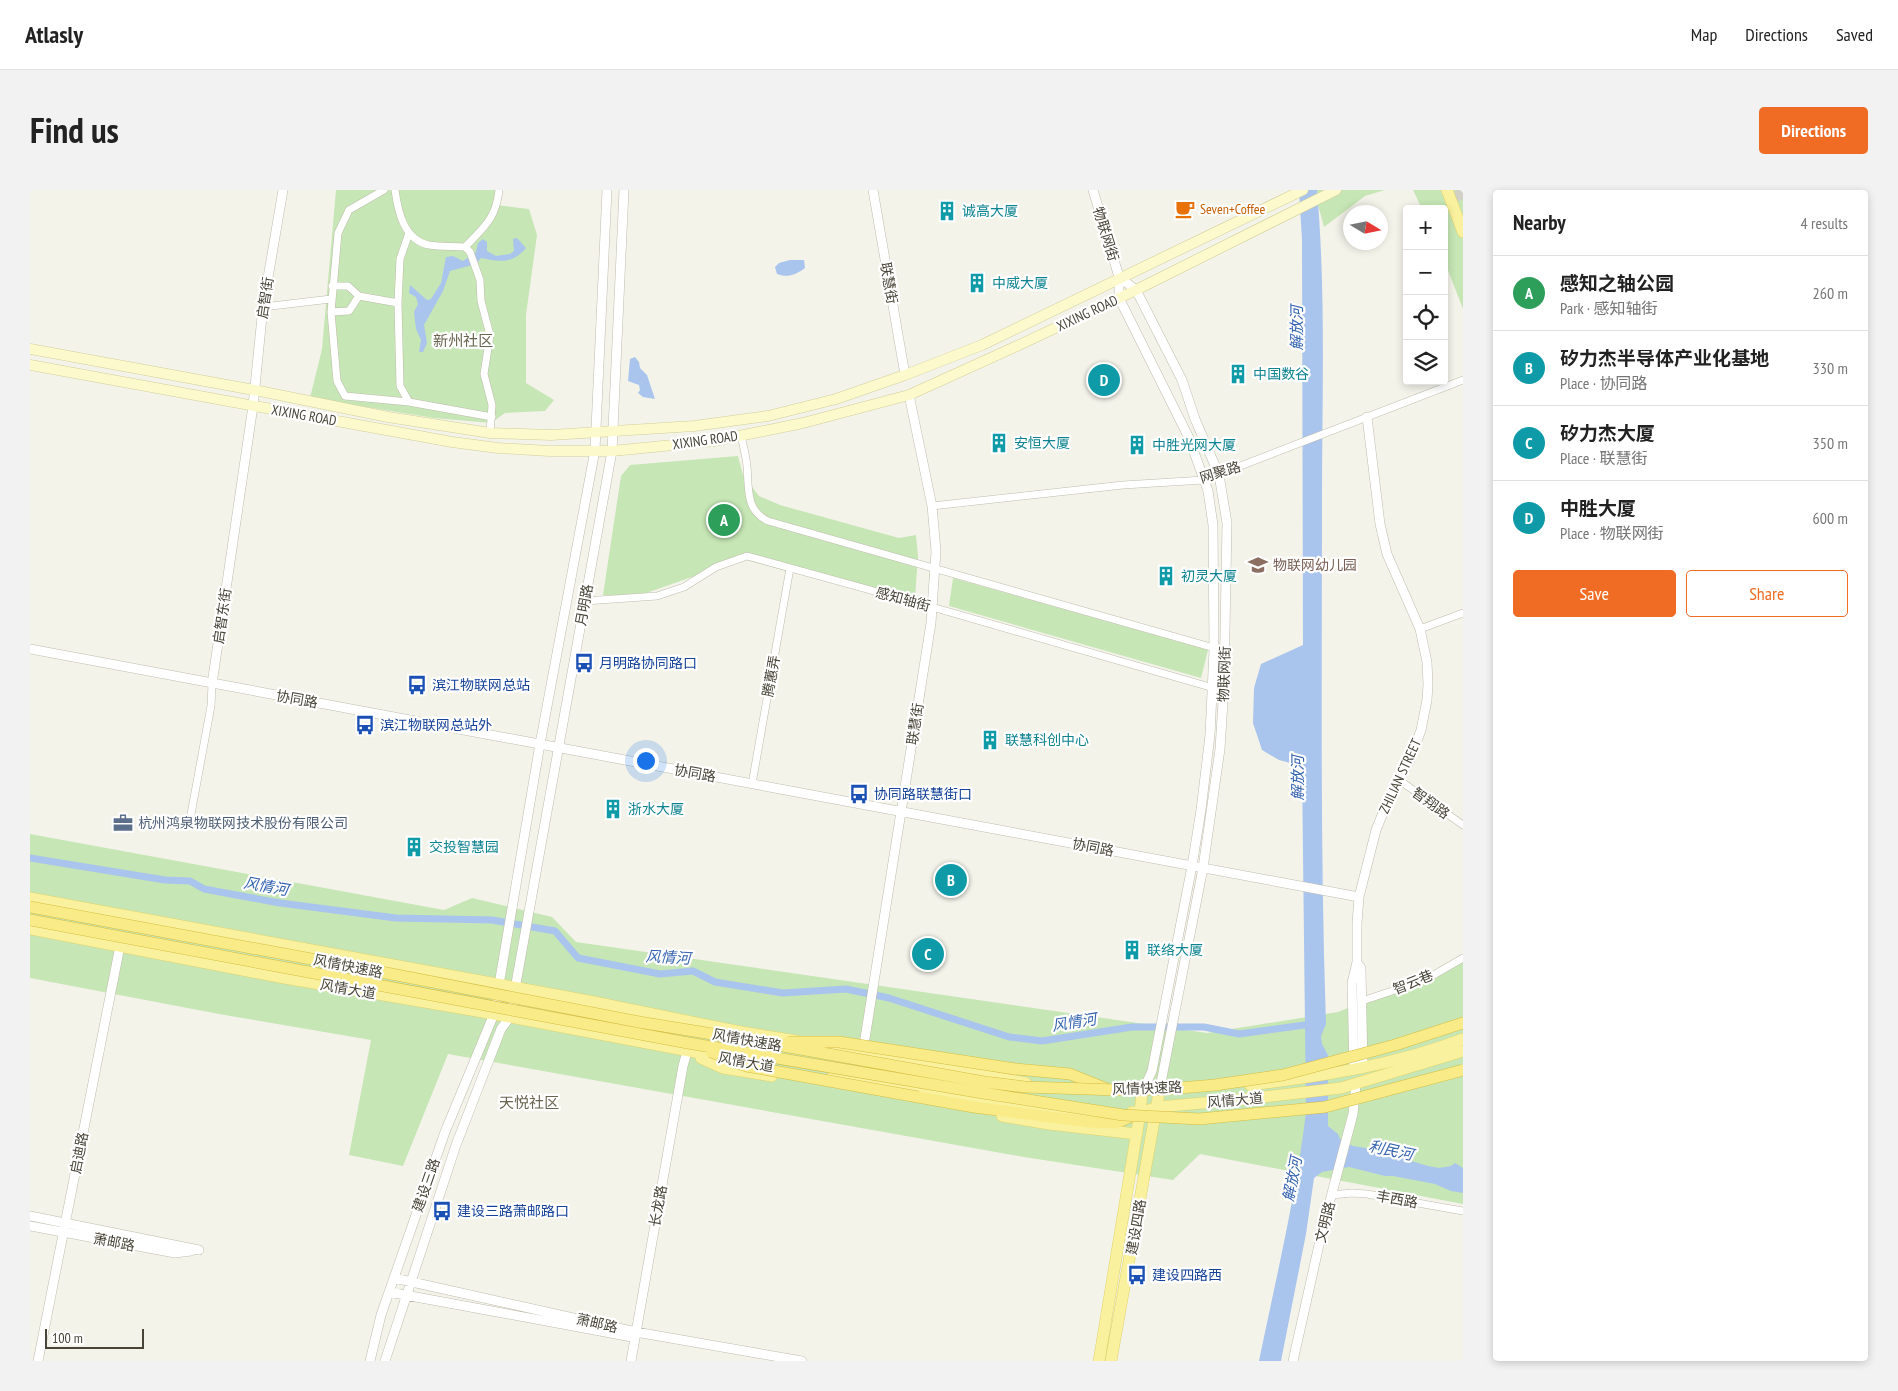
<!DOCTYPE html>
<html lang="en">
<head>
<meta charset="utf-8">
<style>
	body { margin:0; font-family:"PT Sans Narrow","Noto Sans SC",sans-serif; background:#f2f2f2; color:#222 }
	.controls { position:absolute; right:15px; top:15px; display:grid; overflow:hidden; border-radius:5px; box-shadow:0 2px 8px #0003 }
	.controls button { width:45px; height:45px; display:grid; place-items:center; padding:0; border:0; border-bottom:1px solid #e0e0e0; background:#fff; color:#222; font:25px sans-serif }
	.compass { position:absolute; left:1313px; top:15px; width:45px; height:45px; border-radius:50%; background:#fff; box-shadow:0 2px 8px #0003; rotate:100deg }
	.scale { position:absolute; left:15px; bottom:12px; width:99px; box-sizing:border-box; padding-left:5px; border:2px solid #484538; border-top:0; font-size:14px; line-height:18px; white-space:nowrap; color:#484538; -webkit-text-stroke:4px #fff; paint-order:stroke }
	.you { position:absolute; left:615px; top:570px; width:18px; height:18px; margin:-12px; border:4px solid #fff; border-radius:50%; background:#1a73e8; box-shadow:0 0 0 8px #1a73e833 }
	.badge { display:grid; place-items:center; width:32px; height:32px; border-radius:50%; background:#f06c25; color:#fff; font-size:16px; font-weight:700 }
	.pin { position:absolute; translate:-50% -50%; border:2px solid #fff; box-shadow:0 1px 5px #0006 }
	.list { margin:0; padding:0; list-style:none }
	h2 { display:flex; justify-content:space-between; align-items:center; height:65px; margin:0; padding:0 20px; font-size:21px }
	h2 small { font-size:16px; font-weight:400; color:#767676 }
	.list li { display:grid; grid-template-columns:32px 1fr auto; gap:15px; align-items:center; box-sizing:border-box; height:75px; padding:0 20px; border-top:1px solid #e0e0e0 }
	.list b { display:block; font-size:19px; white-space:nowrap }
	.list p { margin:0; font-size:16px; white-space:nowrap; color:#767676 }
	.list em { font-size:16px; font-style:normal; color:#767676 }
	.actions { display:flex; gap:10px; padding:15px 20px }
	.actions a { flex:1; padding:11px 0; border:1px solid #f06c25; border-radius:5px; text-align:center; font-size:18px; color:#f06c25 }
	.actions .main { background:#f06c25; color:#fff }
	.icon { flex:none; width:28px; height:28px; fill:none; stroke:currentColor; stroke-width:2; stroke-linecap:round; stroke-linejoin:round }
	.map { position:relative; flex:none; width:1433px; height:1171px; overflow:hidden; border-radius:5px }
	header { display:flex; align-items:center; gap:30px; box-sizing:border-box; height:70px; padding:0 25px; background:#fff; border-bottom:1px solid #e0e0e0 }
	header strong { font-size:24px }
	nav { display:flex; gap:28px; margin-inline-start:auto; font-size:18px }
	.intro { display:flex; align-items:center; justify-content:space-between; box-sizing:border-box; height:120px; padding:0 30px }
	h1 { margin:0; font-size:35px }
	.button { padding:12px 22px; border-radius:5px; background:#f06c25; color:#fff; font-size:18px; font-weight:700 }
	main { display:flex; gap:30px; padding:0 30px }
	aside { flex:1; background:#fff; border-radius:5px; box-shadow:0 2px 8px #0003 }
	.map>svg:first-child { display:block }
	.green { fill:#c6e6b5 }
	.water { fill:#a9c4ed }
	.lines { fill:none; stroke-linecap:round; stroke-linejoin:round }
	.canal { stroke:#a9c4ed; stroke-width:7 }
	.trunk-tunnel { stroke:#d2d0c6; stroke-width:11; stroke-dasharray:11 5.5; stroke-linecap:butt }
	.minor-casing { stroke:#bfbcac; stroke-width:8 }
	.tertiary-casing { stroke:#bfbcac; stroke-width:10 }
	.secondary-casing { stroke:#d1ce9b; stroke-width:11 }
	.primary-casing { stroke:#dfd36d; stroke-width:12 }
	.trunk-casing { stroke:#d6bd41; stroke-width:12 }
	.minor { stroke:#fff; stroke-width:7 }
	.tertiary { stroke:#fff; stroke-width:9 }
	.secondary { stroke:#fcfacc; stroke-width:10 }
	.primary { stroke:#f9f19d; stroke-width:11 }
	.trunk { stroke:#f8eb88; stroke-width:11 }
	.trunk-bridge-casing { stroke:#d6bd41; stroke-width:12; stroke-linecap:butt }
	.trunk-bridge { stroke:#f8eb88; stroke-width:11 }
	.labels { text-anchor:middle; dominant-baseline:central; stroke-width:4.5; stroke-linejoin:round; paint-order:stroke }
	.food-label { font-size:14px; fill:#c56008; stroke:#fff; text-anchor:start }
	.culture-label { font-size:14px; fill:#0d838f; stroke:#fff; text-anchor:start }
	.street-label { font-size:14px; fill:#484538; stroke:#fff }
	.education-label { font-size:14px; fill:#785e54; stroke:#fff; text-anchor:start }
	.transit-label { font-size:14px; fill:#164399; stroke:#fff; text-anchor:start }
	.service-label { font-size:14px; fill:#4e5e75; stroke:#fff; text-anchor:start }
	.water-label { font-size:15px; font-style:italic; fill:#3564af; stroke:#fff }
	.neighbourhood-label { font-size:15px; fill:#6a6550; stroke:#fff }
</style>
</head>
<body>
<header>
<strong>Atlasly</strong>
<nav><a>Map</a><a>Directions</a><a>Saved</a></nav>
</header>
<div class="intro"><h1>Find us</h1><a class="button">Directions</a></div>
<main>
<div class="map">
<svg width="1433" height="1171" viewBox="0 0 1433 1171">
	<rect width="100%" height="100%" fill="#f4f3ea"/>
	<path class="green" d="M306,0H469L466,15L499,19L507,45L496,125V193L524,210L515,221L475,223L461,233L404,228L280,208L292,159Z
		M1284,0H1355L1335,6L1294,37Z
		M1383,0H1433V119L1414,70V19H1392Z
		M708,266L713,285L729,306L750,315L869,348L886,345L888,366L885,408L876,407L759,382L713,369L605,407L573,405L591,286L600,275Z
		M923,388L1178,460L1171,488L919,416Z
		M0,644L414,720L442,708L522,727L546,752L1177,843L1308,822L1433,772V1014L1170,964L1143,990L994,967L418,864L373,976L319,965L341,850L189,824L0,788Z"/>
	<path class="water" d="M1269,0H1287C1296,103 1292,207 1292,310C1292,485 1290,660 1296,834L1291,846L1292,854L1298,865V936L1308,944L1310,949L1323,956L1360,962L1375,969L1398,976L1409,978L1421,976L1425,973L1433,978V1003L1421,1001L1405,994L1363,986H1355L1319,977L1292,982L1284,988L1276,1044L1251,1171H1229C1246,1088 1266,1006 1276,922L1272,576L1249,570L1232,560L1223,533L1224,498L1231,474L1273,455L1272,50Z
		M487,48L496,58C482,74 471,72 451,68L446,74L420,81L413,101L394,135L397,153L393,162H389L391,150L386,139L384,122L388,114L386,107L379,103L380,95L397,110L401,109L411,93L416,67L423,66L433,71L446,62L448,53L453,49L457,52V61L466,66L480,64L484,61L483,49Z
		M760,70H774L775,78C766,85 757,88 747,84L745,77L749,73Z
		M605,167L609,172L610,178L617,185L625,209L613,207L608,203L610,200L609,195L598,191L600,169Z"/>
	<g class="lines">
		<path class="canal" d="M0,668L135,690L160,691L174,699L250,713L366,728L462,730L525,741L548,768L630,784L663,781L685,792L753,803L816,799L859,808L979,847L1012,851L1102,837H1174L1209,844L1282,834"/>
		<path class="trunk-tunnel" d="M1427,0L1433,13"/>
		<defs>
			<path id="minor" d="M354,0L319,20L308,43L301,122L307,191L315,206L379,212
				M365,0C368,22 374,50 399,55C411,57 423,56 435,57C454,37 466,29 469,0
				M379,43L370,69L368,113L370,196L379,212L462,227
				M435,57L440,62L450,90L451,111L460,145L454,184L462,215L460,243
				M302,96H318L329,106L368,113
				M233,117L301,109
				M301,122L319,121L329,106
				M711,245C713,255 716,266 717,276C719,298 715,320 738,331L1195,461
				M902,316L1093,295L1174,290L1433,190
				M555,411L627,406L654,397L686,377L717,366L902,417L1194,501
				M1390,439L1433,423
				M1369,590L1433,635
				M722,594L760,378
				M159,635L181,516L182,494
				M1332,811L1395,790L1433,768
				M1301,1005L1322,1003L1337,1004L1433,1021"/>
			<path id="tertiary" d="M843,0L875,185
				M1063,0L1089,87V108L1159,248L1178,301L1183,335L1184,460L1180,545L1171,620L1162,676L1122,881L1112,903
				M1089,87L1106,100L1152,190L1165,229L1189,285L1197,333L1194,496L1190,559L1173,678L1129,903
				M0,459L1329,707
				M182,494L223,216L233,117L253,0
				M1327,773L1331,778L1333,878
				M833,861L901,433L906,361L902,316L879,205
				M1324,880L1322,793L1327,772V733L1329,707L1346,640L1359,608L1380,570L1391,540L1397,510L1398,495L1397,472L1390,439L1357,364L1350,334L1337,227
				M0,1026L169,1060
				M0,1036L145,1063L161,1061
				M364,1088L606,1142L772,1171
				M359,1102L602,1147
				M8,1171L90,756
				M340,1171L351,1125L415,942L464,824L510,554L565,260L577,0
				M355,1171L426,955L471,839L480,827L582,261L594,0
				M601,1171L653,876L657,862
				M1263,1171L1293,1037L1323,924L1326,894"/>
			<path id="secondary" d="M0,159L224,200L358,227L460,243L521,245L664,236L738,226L806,209L875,185L952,155L1273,0
				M0,175L422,252L468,258L519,261H582L684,251L773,233L879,205L987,156L1106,100L1306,0"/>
			<path id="primary" d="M1417,0L1433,42
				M0,708L559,811L706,841L767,851
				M0,739L249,787L464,824L691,867
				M791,855L996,893
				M671,868L693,878L742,886
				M803,886L1019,921L1058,925L1069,924
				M1220,895C1293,886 1365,875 1433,849
				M1102,922L1110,923L1128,917L1216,909L1311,898L1433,861
				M972,926L1019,934L1107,944
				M1069,1171L1110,923L1112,903
				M1081,1171L1129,903"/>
			<path id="trunk" d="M1365,855L1433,833
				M985,879L1040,884L1077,899
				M888,907L944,917L1059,932L1086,933L1105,925"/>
		</defs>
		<use href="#minor" class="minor-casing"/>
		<use href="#tertiary" class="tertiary-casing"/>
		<use href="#secondary" class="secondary-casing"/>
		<use href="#primary" class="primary-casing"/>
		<use href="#trunk" class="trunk-casing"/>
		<use href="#minor" class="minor"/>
		<use href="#tertiary" class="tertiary"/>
		<use href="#secondary" class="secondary"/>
		<use href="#primary" class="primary"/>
		<use href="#trunk" class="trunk"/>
		<defs>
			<path id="trunk-bridge" d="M0,717L346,781L609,832L731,852L954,892L995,897L1088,900L1138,899L1185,895L1253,885L1365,855
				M0,730L658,853L953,903L1093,925L1169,929L1295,917L1433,880
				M758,852H809L985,879
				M681,862L716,876L888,907"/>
		</defs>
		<use href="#trunk-bridge" class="trunk-bridge-casing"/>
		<use href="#trunk-bridge" class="trunk-bridge"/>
	</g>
	<defs>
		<symbol id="cafe-bare" viewBox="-9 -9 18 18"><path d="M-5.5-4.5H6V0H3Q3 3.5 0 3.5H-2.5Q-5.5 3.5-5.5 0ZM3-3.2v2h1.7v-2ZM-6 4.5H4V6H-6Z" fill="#e8710a" stroke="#fff" stroke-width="2.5" paint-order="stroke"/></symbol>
		<symbol id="building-bare" viewBox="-9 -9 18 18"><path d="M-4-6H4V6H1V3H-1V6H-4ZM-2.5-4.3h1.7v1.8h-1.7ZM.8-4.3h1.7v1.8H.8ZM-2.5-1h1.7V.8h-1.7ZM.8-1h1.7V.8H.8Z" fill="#0f9aa8" stroke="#fff" stroke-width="2.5" paint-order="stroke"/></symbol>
		<symbol id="school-bare" viewBox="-9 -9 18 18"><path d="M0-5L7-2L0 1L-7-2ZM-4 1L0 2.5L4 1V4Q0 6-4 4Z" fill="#8d6e63" stroke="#fff" stroke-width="2.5" paint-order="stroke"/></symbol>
		<symbol id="bus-bare" viewBox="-9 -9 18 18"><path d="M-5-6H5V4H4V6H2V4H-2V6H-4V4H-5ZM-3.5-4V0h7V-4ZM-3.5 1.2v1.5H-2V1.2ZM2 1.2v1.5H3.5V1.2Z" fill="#1a4fb4" stroke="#fff" stroke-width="2.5" paint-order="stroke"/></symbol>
		<symbol id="office-bare" viewBox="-9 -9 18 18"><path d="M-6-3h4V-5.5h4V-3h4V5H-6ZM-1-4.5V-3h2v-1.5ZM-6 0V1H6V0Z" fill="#5c6f8a" stroke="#fff" stroke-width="2.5" paint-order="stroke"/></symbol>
	</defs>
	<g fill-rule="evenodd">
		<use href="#cafe-bare" x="1141" y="5" width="28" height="28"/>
		<use href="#building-bare" x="903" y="7" width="28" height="28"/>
		<use href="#building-bare" x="933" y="79" width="28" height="28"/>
		<use href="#building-bare" x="1194" y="170" width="28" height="28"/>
		<use href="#building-bare" x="955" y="239" width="28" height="28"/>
		<use href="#building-bare" x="1093" y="241" width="28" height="28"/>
		<use href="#school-bare" x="1214" y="361" width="28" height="28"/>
		<use href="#building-bare" x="1122" y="372" width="28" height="28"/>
		<use href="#bus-bare" x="540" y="459" width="28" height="28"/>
		<use href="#bus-bare" x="373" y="481" width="28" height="28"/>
		<use href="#bus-bare" x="321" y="521" width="28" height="28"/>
		<use href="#building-bare" x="946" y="536" width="28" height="28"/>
		<use href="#bus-bare" x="815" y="590" width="28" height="28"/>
		<use href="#building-bare" x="569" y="605" width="28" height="28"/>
		<use href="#office-bare" x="79" y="619" width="28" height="28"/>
		<use href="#building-bare" x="370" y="643" width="28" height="28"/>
		<use href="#building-bare" x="1088" y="746" width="28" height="28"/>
		<use href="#bus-bare" x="398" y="1007" width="28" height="28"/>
		<use href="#bus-bare" x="1093" y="1071" width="28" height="28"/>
	</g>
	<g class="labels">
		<g class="food-label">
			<text x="1170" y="19">Seven+Coffee</text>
		</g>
		<g class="culture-label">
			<text x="932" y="21">诚高大厦</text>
			<text x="962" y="93">中威大厦</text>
			<text x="1223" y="184">中国数谷</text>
			<text x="984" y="253">安恒大厦</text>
			<text x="1122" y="255">中胜光网大厦</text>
			<text x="1151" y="386">初灵大厦</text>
			<text x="975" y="550">联慧科创中心</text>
			<text x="598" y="619">浙水大厦</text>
			<text x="399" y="657">交投智慧园</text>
			<text x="1117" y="760">联络大厦</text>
		</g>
		<g class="street-label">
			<text transform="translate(1076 44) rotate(73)">物联网街</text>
			<text transform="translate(859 93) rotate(80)">联慧街</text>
			<text transform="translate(235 108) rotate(-81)">启智街</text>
			<text transform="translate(1057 123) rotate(-25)">XIXING ROAD</text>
			<text transform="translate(274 225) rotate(10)">XIXING ROAD</text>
			<text transform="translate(675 250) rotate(-8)">XIXING ROAD</text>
			<text transform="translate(1190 282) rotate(-17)">网聚路</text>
			<text transform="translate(873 409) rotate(15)">感知轴街</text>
			<text transform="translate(554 415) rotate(-80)">月明路</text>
			<text transform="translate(192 426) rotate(-82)">启智东街</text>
			<text transform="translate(1194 484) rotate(-88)">物联网街</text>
			<text transform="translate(741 486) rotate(-80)">腾蕙弄</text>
			<text transform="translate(267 509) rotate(10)">协同路</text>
			<text transform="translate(885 534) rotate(-81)">联慧街</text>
			<text transform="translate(665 583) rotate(10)">协同路</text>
			<text transform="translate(1370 586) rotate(-65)">ZHILIAN STREET</text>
			<text transform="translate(1401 613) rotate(36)">智翔路</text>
			<text transform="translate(1063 657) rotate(11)">协同路</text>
			<text transform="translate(318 776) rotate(11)">风情快速路</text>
			<text transform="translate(1383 792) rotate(-22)">智云巷</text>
			<text transform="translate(318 799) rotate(10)">风情大道</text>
			<text transform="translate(717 850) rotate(10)">风情快速路</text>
			<text transform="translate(716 872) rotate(10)">风情大道</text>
			<text transform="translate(1117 898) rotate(-2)">风情快速路</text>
			<text transform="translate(1205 910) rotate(-5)">风情大道</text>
			<text transform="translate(49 963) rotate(-79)">启迪路</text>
			<text transform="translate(396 995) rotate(-71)">建设三路</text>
			<text transform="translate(1367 1009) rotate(10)">丰西路</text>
			<text transform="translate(628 1016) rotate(-80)">长龙路</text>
			<text transform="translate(1295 1032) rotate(-76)">文明路</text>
			<text transform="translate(1106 1037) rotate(-80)">建设四路</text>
			<text transform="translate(84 1052) rotate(11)">萧邮路</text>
			<text transform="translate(567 1133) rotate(13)">萧邮路</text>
		</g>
		<g class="education-label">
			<text x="1243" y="375">物联网幼儿园</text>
		</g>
		<g class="transit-label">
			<text x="569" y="473">月明路协同路口</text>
			<text x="402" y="495">滨江物联网总站</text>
			<text x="350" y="535">滨江物联网总站外</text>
			<text x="844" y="604">协同路联慧街口</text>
			<text x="427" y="1021">建设三路萧邮路口</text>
			<text x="1122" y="1085">建设四路西</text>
		</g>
		<g class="service-label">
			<text x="108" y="633">杭州鸿泉物联网技术股份有限公司</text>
		</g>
		<g class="water-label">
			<text transform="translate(1266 138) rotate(-90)">解放河</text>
			<text transform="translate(1267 588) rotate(-90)">解放河</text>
			<text transform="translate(236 696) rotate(10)">风情河</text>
			<text transform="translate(638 767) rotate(3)">风情河</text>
			<text transform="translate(1044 832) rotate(-9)">风情河</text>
			<text transform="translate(1361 960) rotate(12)">利民河</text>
			<text transform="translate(1262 989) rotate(-79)">解放河</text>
		</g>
		<g class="neighbourhood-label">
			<text x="433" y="150">新州社区</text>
			<text x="499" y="912">天悦社区</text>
		</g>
	</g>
</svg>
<div class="controls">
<button>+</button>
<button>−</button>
<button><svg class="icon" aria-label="locate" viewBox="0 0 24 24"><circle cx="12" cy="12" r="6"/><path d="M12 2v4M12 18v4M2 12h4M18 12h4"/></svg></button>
<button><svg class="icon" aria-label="layers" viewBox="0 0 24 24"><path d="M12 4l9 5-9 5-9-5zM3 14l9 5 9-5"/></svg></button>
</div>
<svg class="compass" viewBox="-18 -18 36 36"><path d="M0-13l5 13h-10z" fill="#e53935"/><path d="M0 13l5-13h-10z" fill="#767676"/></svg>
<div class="scale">100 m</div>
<div class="you"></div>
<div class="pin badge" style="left:694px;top:330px;background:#2e9e5b">A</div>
<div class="pin badge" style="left:921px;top:690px;background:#0f9aa8">B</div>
<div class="pin badge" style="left:898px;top:764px;background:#0f9aa8">C</div>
<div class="pin badge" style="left:1074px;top:190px;background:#0f9aa8">D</div>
</div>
<aside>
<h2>Nearby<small>4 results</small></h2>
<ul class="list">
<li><span class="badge" style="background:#2e9e5b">A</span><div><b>感知之轴公园</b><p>Park · 感知轴街</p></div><em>260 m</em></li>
<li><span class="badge" style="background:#0f9aa8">B</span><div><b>矽力杰半导体产业化基地</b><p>Place · 协同路</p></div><em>330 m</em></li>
<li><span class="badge" style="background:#0f9aa8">C</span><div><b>矽力杰大厦</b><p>Place · 联慧街</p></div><em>350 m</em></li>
<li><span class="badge" style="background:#0f9aa8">D</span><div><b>中胜大厦</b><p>Place · 物联网街</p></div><em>600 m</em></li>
</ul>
<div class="actions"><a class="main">Save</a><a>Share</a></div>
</aside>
</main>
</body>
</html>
